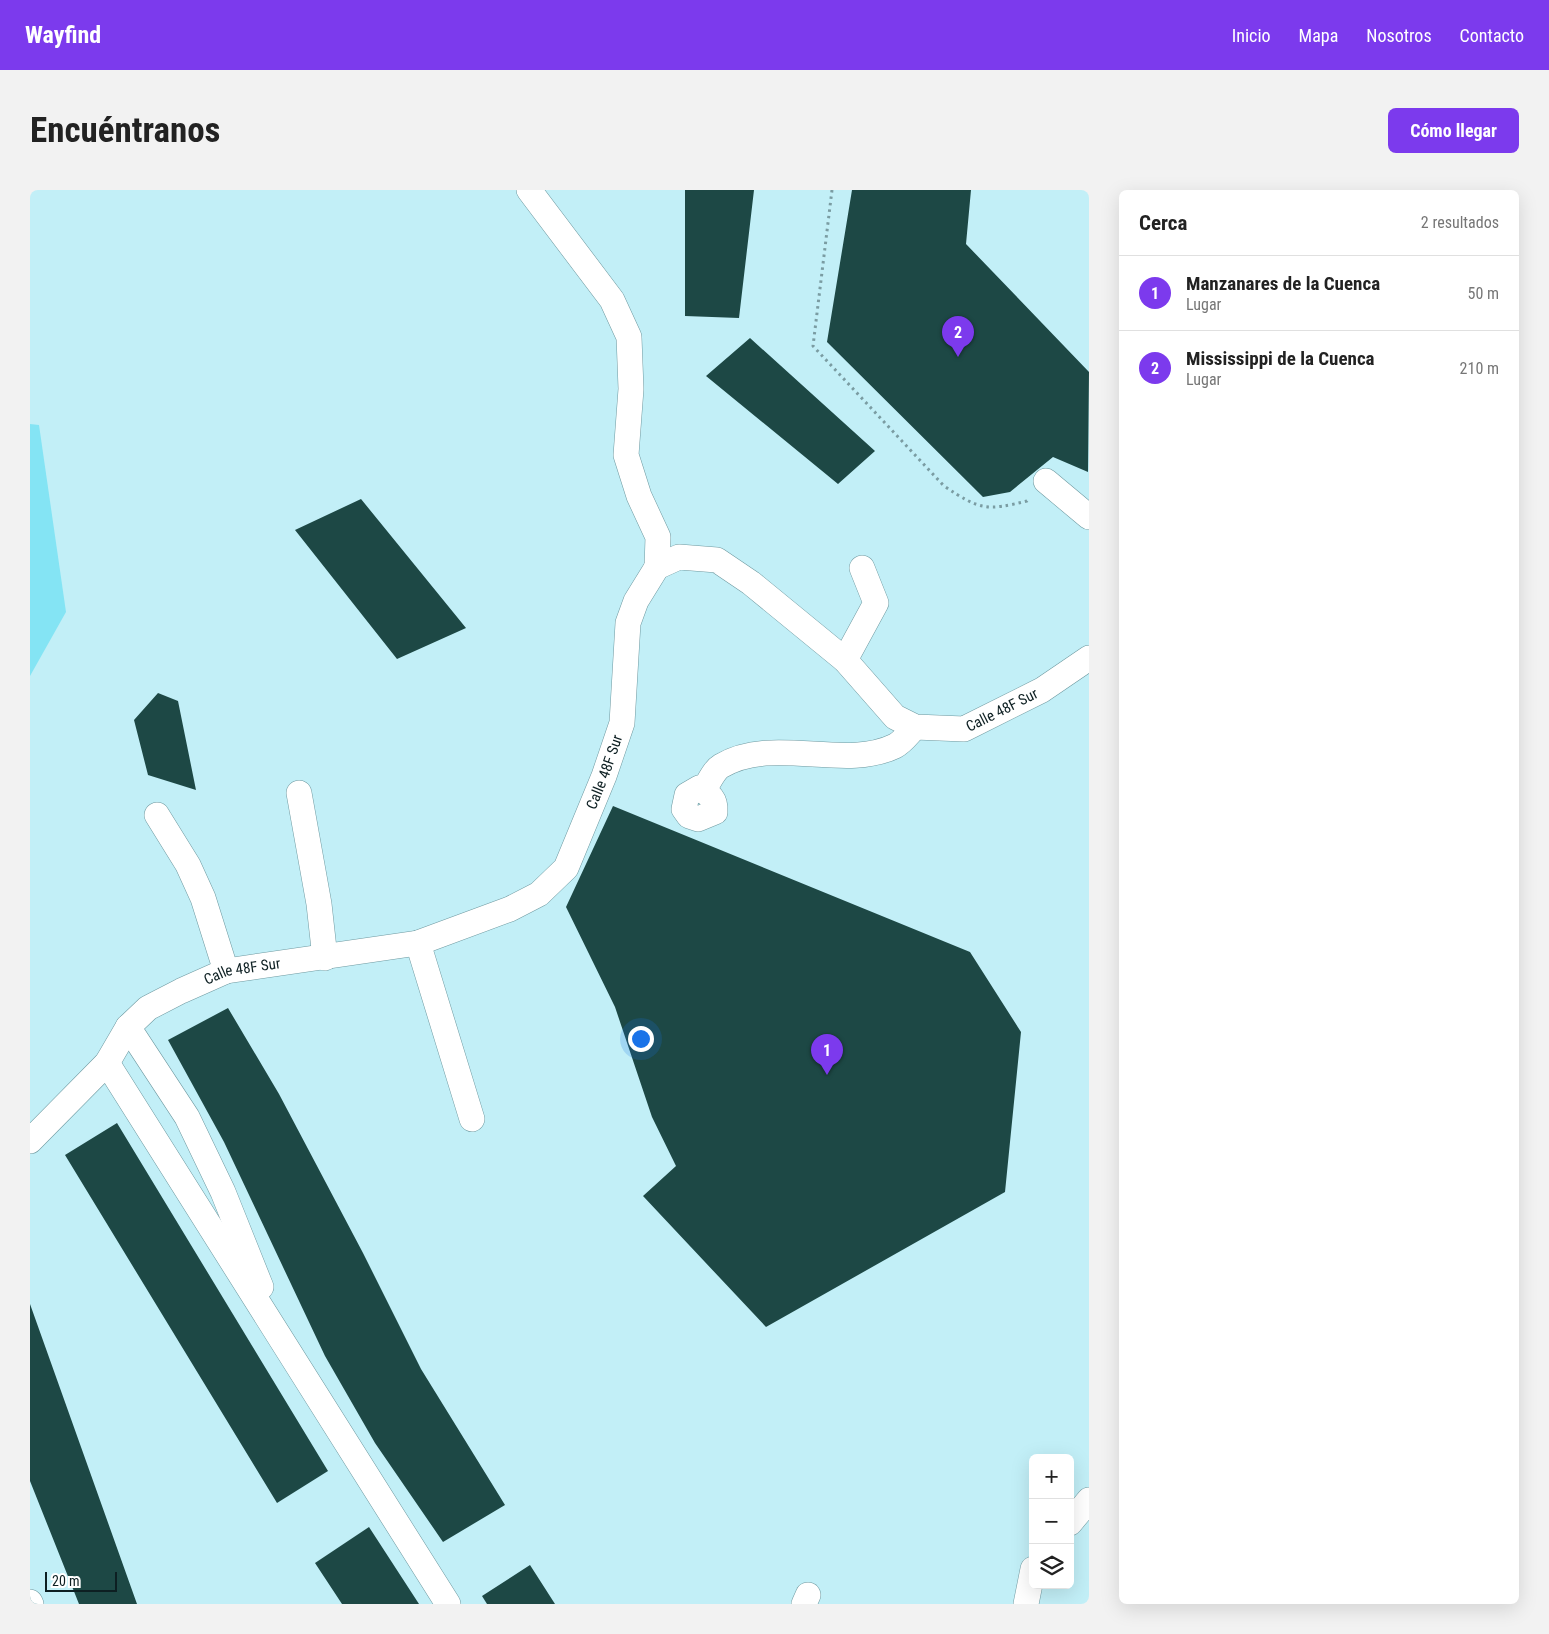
<!DOCTYPE html>
<html lang="es">
<head>
<meta charset="utf-8">
<style>
	body { margin:0; font-family:"Roboto Condensed",sans-serif; background:#f2f2f2; color:#222 }
	.controls { position:absolute; right:15px; bottom:15px; display:grid; overflow:hidden; border-radius:8px; box-shadow:0 5px 20px #0002 }
	.controls button { width:45px; height:45px; display:grid; place-items:center; padding:0; border:0; border-bottom:1px solid #e0e0e0; background:#fff; color:#222; font:25px sans-serif }
	.scale { position:absolute; left:15px; bottom:12px; width:72px; box-sizing:border-box; padding-left:5px; border:2px solid #0d1f22; border-top:0; font-size:14px; line-height:18px; white-space:nowrap; color:#0d1f22; -webkit-text-stroke:4px #fff; paint-order:stroke }
	.you { position:absolute; left:610px; top:848px; width:18px; height:18px; margin:-12px; border:4px solid #fff; border-radius:50%; background:#1a73e8; box-shadow:0 0 0 8px #1a73e833 }
	.badge { display:grid; place-items:center; width:32px; height:32px; border-radius:50%; background:#7c3aed; color:#fff; font-size:16px; font-weight:700 }
	.pin { position:absolute; translate:-50% -41px; filter:drop-shadow(0 1px 2px #0008) }
	.pin::after { content:''; position:absolute; top:26px; width:18px; height:15px; background:inherit; clip-path:polygon(0 0,100% 0,50% 100%) }
	.list { margin:0; padding:0; list-style:none }
	h2 { display:flex; justify-content:space-between; align-items:center; height:65px; margin:0; padding:0 20px; font-size:21px }
	h2 small { font-size:16px; font-weight:400; color:#767676 }
	.list li { display:grid; grid-template-columns:32px 1fr auto; gap:15px; align-items:center; box-sizing:border-box; height:75px; padding:0 20px; border-top:1px solid #e0e0e0 }
	.list b { display:block; font-size:19px; white-space:nowrap }
	.list p { margin:0; font-size:16px; white-space:nowrap; color:#767676 }
	.list em { font-size:16px; font-style:normal; color:#767676 }
	.icon { flex:none; width:28px; height:28px; fill:none; stroke:currentColor; stroke-width:2; stroke-linecap:round; stroke-linejoin:round }
	.map { position:relative; flex:none; width:1059px; height:1414px; overflow:hidden; border-radius:8px }
	header { display:flex; align-items:center; gap:30px; box-sizing:border-box; height:70px; padding:0 25px; background:#7c3aed; color:#fff }
	header strong { font-size:24px }
	nav { display:flex; gap:28px; margin-inline-start:auto; font-size:18px }
	.intro { display:flex; align-items:center; justify-content:space-between; box-sizing:border-box; height:120px; padding:0 30px }
	h1 { margin:0; font-size:35px }
	.button { padding:12px 22px; border-radius:8px; background:#7c3aed; color:#fff; font-size:18px; font-weight:700 }
	main { display:flex; gap:30px; padding:0 30px }
	aside { flex:1; background:#fff; border-radius:8px; box-shadow:0 5px 20px #0002 }
	.map>svg:first-child { display:block }
	.green { fill:#84e4f4 }
	.building { fill:#1d4845 }
	.lines { fill:none; stroke-linecap:round; stroke-linejoin:round }
	.minor-casing { stroke:#6e99a0; stroke-width:26 }
	.path { stroke:#7a9ca2; stroke-width:3; stroke-dasharray:2.5 4; stroke-linecap:butt }
	.minor { stroke:#fff; stroke-width:25 }
	.labels { text-anchor:middle; dominant-baseline:central; stroke-width:5; stroke-linejoin:round; paint-order:stroke }
	.street-label { font-size:15px; fill:#0d1f22; stroke:#fff }
</style>
</head>
<body>
<header>
<strong>Wayfind</strong>
<nav><a>Inicio</a><a>Mapa</a><a>Nosotros</a><a>Contacto</a></nav>
</header>
<div class="intro"><h1>Encuéntranos</h1><a class="button">Cómo llegar</a></div>
<main>
<div class="map">
<svg width="1059" height="1414" viewBox="0 0 1059 1414">
	<rect width="100%" height="100%" fill="#c2eff7"/>
	<path class="green" d="M0,234L9,235L36,422L0,486Z"/>
	<path class="building" d="M655,0H724L709,128L655,126Z
		M822,0H941L936,54L1059,182L1058,282L1023,267L980,302L953,307L797,152Z
		M720,148L845,261L808,294L676,186Z
		M331,309L436,438L367,469L265,340Z
		M128,503L148,511L166,600L118,585L104,530Z
		M583,616L940,762L991,842L975,1002L736,1137L613,1006L646,976L622,927L585,817L536,717Z
		M198,818L249,904L333,1063L391,1179L475,1315L413,1352L345,1253L295,1166L194,952L138,850Z
		M87,933L298,1281L247,1313L35,965Z
		M0,1114L107,1414H49L0,1291Z
		M339,1337L389,1414H312L285,1373Z
		M500,1375L525,1414H457L452,1406Z"/>
	<g class="lines">
		<defs>
			<g id="minor">
				<path d="M499,0L582,110L599,147L601,199L596,265L609,306L628,347L627,377"/>
				<path d="M1016,291L1059,327"/>
				<path d="M815,470L846,413L832,378"/>
				<path d="M669,598C680,605 686,609 685,622L668,629L659,626L654,619L657,605Z"/>
				<path d="M673,601C678,594 684,580 691,576C743,545 814,581 865,556C873,552 879,543 885,537"/>
				<path d="M269,603L289,714L295,768"/>
				<path d="M127,625L158,675L173,708L196,781"/>
				<path d="M388,753L442,929"/>
				<path d="M98,837L157,927L193,1002L231,1097"/>
				<path d="M77,873L418,1414"/>
				<path id="s1" d="M0,951L77,873L98,837L118,818L151,801L196,781L388,753L480,719L509,704L536,678L574,586L592,533L598,433L606,411L627,377L649,367L687,370L721,393L815,470L865,527L885,537L934,539L1012,500L1059,468"/>
				<path d="M1040,1333L1059,1310"/>
				<path d="M0,1412L1,1414"/>
				<path d="M774,1414L778,1405"/>
				<path d="M996,1414L1003,1379"/>
			</g>
		</defs>
		<use href="#minor" class="minor-casing"/>
		<path class="path" d="M802,0L783,156L914,296C950,320 956,321 997,311L1000,308"/>
		<use href="#minor" class="minor"/>
	</g>
	<g class="labels">
		<g class="street-label">
			<text stroke="none"><textPath href="#s1" startOffset="1361">Calle 48F Sur</textPath></text>
			<text stroke="none"><textPath href="#s1" startOffset="731">Calle 48F Sur</textPath></text>
			<text stroke="none"><textPath href="#s1" startOffset="281">Calle 48F Sur</textPath></text>
		</g>
	</g>
</svg>
<div class="controls">
<button>+</button>
<button>−</button>
<button><svg class="icon" aria-label="layers" viewBox="0 0 24 24"><path d="M12 4l9 5-9 5-9-5zM3 14l9 5 9-5"/></svg></button>
</div>
<div class="scale">20 m</div>
<div class="you"></div>
<div class="pin badge" style="left:797px;top:885px">1</div>
<div class="pin badge" style="left:928px;top:167px">2</div>
</div>
<aside>
<h2>Cerca<small>2 resultados</small></h2>
<ul class="list">
<li><span class="badge">1</span><div><b>Manzanares de la Cuenca</b><p>Lugar</p></div><em>50 m</em></li>
<li><span class="badge">2</span><div><b>Mississippi de la Cuenca</b><p>Lugar</p></div><em>210 m</em></li>
</ul>
</aside>
</main>
</body>
</html>
